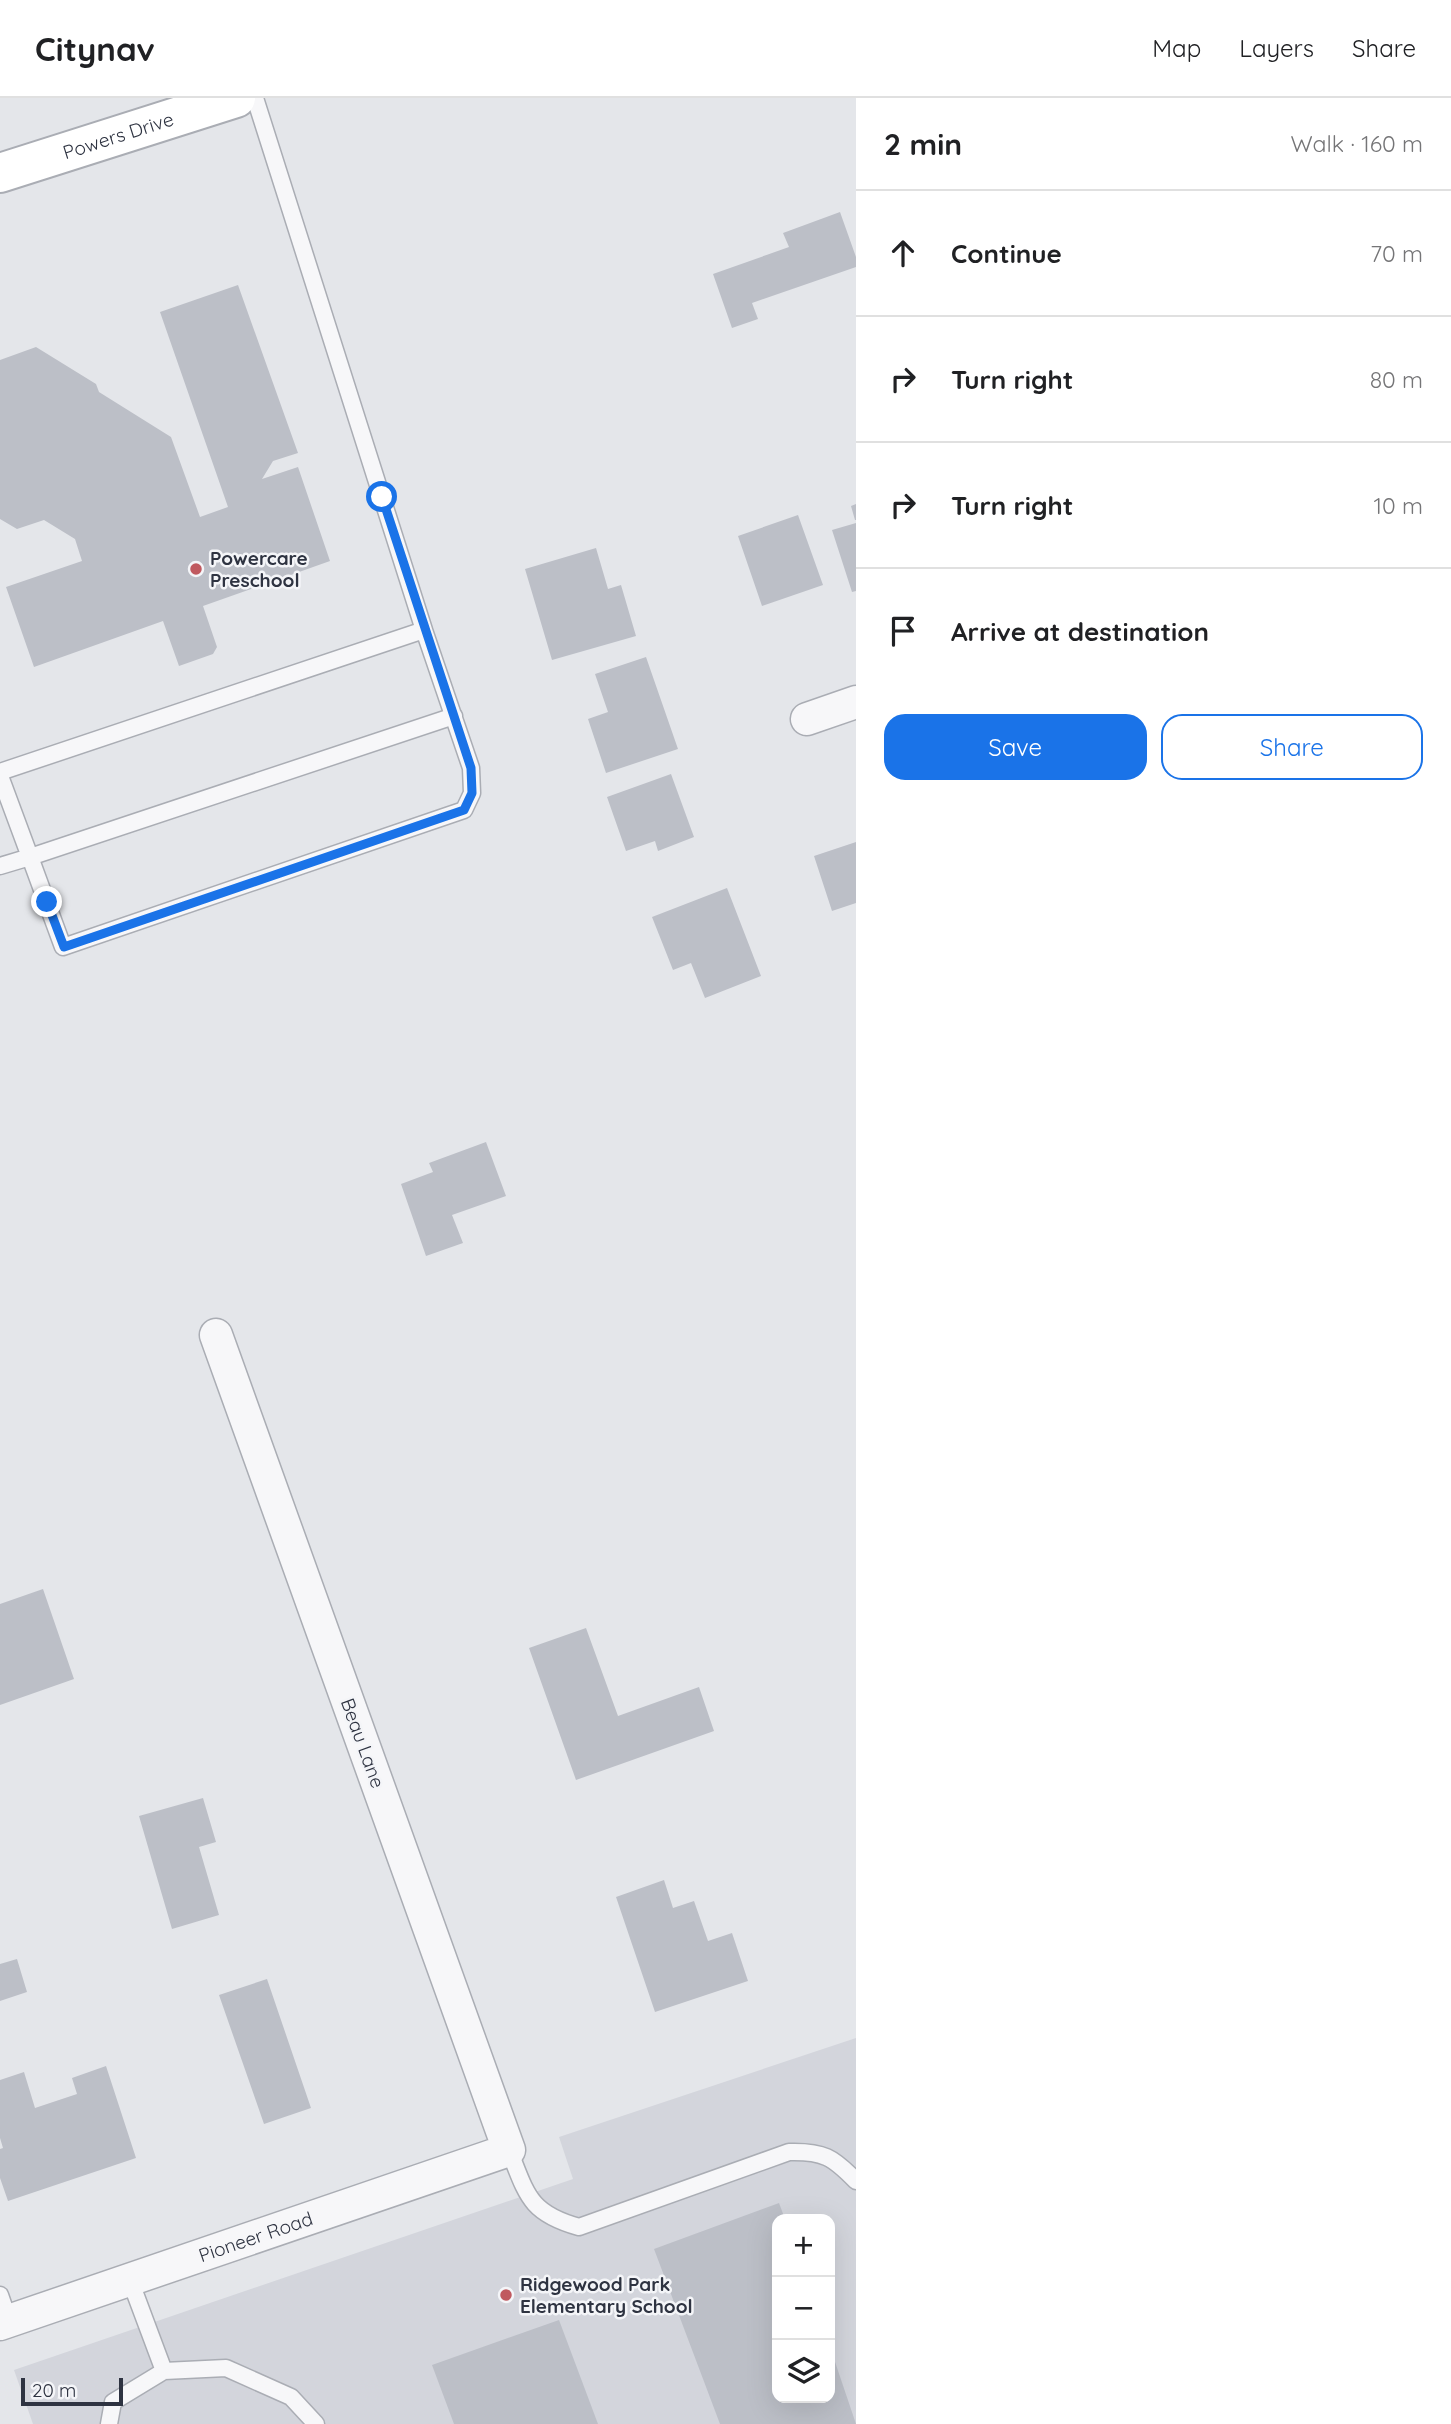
<!DOCTYPE html>
<html lang="en">
<head>
<meta charset="utf-8">
<style>
	body { margin:0; font-family:Quicksand,sans-serif; background:#f2f2f2; color:#202124 }
	.controls { position:absolute; right:21px; bottom:21px; display:grid; overflow:hidden; border-radius:14px; box-shadow:0 7px 28px #0002 }
	.controls button { width:63px; height:63px; display:grid; place-items:center; padding:0; border:0; border-bottom:2px solid #e0e0e0; background:#fff; color:#202124; font:35px sans-serif }
	.scale { position:absolute; left:21px; bottom:18px; width:102px; box-sizing:border-box; padding-left:7px; border:4px solid #2e3341; border-top:0; font-size:19px; line-height:24px; white-space:nowrap; color:#2e3341; -webkit-text-stroke:5px #f4f5f8; paint-order:stroke }
	.stop { position:absolute; width:21px; height:21px; margin:-16px; border:5px solid #1a73e8; border-radius:50%; background:#fff }
	.stop.end { background:#1a73e8; border-color:#fff; box-shadow:0 2px 7px #0008 }
	.list { margin:0; padding:0; list-style:none }
	h2 { display:flex; justify-content:space-between; align-items:center; height:91px; margin:0; padding:0 28px; font-size:30px }
	h2 small { font-size:23px; font-weight:400; color:#757577 }
	.list li { display:grid; grid-template-columns:46px 1fr auto; gap:21px; align-items:center; box-sizing:border-box; height:126px; padding:0 28px; border-top:2px solid #e0e0e0 }
	.list b { display:block; font-size:26px; white-space:nowrap }
	.list em { font-size:23px; font-style:normal; color:#757577 }
	.actions { display:flex; gap:14px; padding:21px 28px }
	.actions a { flex:1; padding:16px 0; border:2px solid #1a73e8; border-radius:21px; text-align:center; font-size:24px; color:#1a73e8 }
	.actions .main { background:#1a73e8; color:#fff }
	.icon { flex:none; width:38px; height:38px; fill:none; stroke:currentColor; stroke-width:2; stroke-linecap:round; stroke-linejoin:round }
	.map { position:relative; flex:none; width:856px; height:2326px; overflow:hidden }
	header { display:flex; align-items:center; gap:42px; box-sizing:border-box; height:98px; padding:0 35px; background:#fff; border-bottom:2px solid #e0e0e0 }
	header strong { font-size:33px }
	nav { display:flex; gap:38px; margin-inline-start:auto; font-size:24px }
	main { display:flex }
	aside { flex:1; background:#fff }
	.map>svg:first-child { display:block }
	.built { fill:#d3d5dc; fill-rule:evenodd }
	.building { fill:#bcbfc7 }
	.lines { fill:none; stroke-linecap:round; stroke-linejoin:round }
	.lane-casing { stroke:#aaadb4; stroke-width:19 }
	.street-casing { stroke:#aaadb4; stroke-width:35 }
	.secondary-casing { stroke:#aaadb4; stroke-width:42 }
	.lane { stroke:#f7f7f9; stroke-width:16 }
	.street { stroke:#f7f7f9; stroke-width:32 }
	.secondary { stroke:#fff; stroke-width:38 }
	.route { stroke:#1a73e8; stroke-width:9 }
	.poi-dot { fill:#c0595f; stroke:#f4f5f8; stroke-width:2.5 }
	.labels { text-anchor:middle; dominant-baseline:central; stroke-width:5; stroke-linejoin:round; paint-order:stroke }
	.street-label { font-size:19px; fill:#2e3341; stroke:#f4f5f8 }
	.poi-label { font-size:19px; font-weight:bold; fill:#2e3341; stroke:#f4f5f8; text-anchor:start }
</style>
</head>
<body>
<header>
<strong>Citynav</strong>
<nav><a>Map</a><a>Layers</a><a>Share</a></nav>
</header>
<main>
<div class="map">
<svg width="856" height="2326" viewBox="0 0 856 2326">
	<rect width="100%" height="100%" fill="#e4e6ea"/>
	<path class="built" d="M856,1940V2326H33L14,2272L573,2081L559,2039ZM777,2121H830V2300H777Z"/>
	<path class="building" d="M840,114L856,159V169L752,205L758,221L732,230L713,176L789,149L783,135Z
		M238,187L298,355L273,363L262,381L298,369L330,463L203,508L217,549L213,556L179,568L163,523L34,569L6,489L82,463L75,441L44,422L17,431L0,421V262L36,249L96,286L99,294L171,339L200,419L228,409L160,214Z
		M856,406V422H855L851,408Z
		M798,417L823,487L762,508L738,438Z
		M856,425V493L852,494L832,432Z
		M596,450L608,491L621,487L636,538L552,562L525,471Z
		M646,559L678,651L606,675L588,621L608,614L595,576Z
		M671,676L694,739L658,753L655,743L626,753L607,699Z
		M856,744V805L832,813L814,758Z
		M727,790L761,878L705,900L691,865L673,872L652,819Z
		M486,1044L506,1098L452,1117L463,1145L426,1158L401,1086L433,1074L429,1065Z
		M43,1491L74,1581L0,1607V1506Z
		M586,1530L618,1618L699,1589L714,1633L576,1682L529,1550Z
		M203,1700L216,1744L199,1749L219,1817L172,1831L139,1718Z
		M664,1782L673,1810L694,1803L708,1843L732,1835L748,1883L655,1914L616,1799Z
		M17,1861L27,1894L0,1903V1866Z
		M267,1881L311,2010L264,2026L219,1897Z
		M106,1968L136,2060L8,2103L0,2080V2051L3,2050L0,2040V1982L24,1974L35,2010L77,1996L72,1980Z
		M779,2105L785,2121H777V2300H830V2249L856,2326H720L654,2151Z
		M559,2222L598,2326H454L432,2267Z"/>
	<g class="lines">
		<defs>
			<path id="lane" d="M0,674L424,532L255,0
				M0,678L30,759L454,618
				M0,768L30,759L63,849L464,712L472,695L471,670L424,532
				M509,2052C527,2097 529,2115 579,2129L789,2054C823,2053 833,2059 856,2083
				M130,2182L164,2273
				M0,2197L9,2223
				M109,2326L113,2304L164,2273L226,2270L291,2299L316,2326"/>
			<g id="street">
				<path d="M807,621L856,604"/>
				<path id="s1" d="M0,2226L509,2052L216,1237"/>
			</g>
			<g id="secondary">
				<path id="s2" d="M0,75L236,0"/>
			</g>
		</defs>
		<use href="#lane" class="lane-casing"/>
		<use href="#street" class="street-casing"/>
		<use href="#secondary" class="secondary-casing"/>
		<use href="#lane" class="lane"/>
		<use href="#street" class="street"/>
		<use href="#secondary" class="secondary"/>
	</g>
	<g class="lines">
		<path class="route" d="M47,804L64,849L464,712L472,695L471,670L382,399"/>
	</g>
	<g class="poi-dot">
		<circle cx="196" cy="471" r="7"/>
		<circle cx="506" cy="2197" r="7"/>
	</g>
	<g class="labels">
		<g class="street-label">
			<text stroke="none"><textPath href="#s2" startOffset="124">Powers Drive</textPath></text>
			<text transform="translate(363 1645) rotate(70)">Beau Lane</text>
			<text stroke="none"><textPath href="#s1" startOffset="270">Pioneer Road</textPath></text>
		</g>
		<g class="poi-label">
			<text x="210" y="460">Powercare<tspan x="210" dy="22">Preschool</tspan></text>
			<text x="520" y="2186">Ridgewood Park<tspan x="520" dy="22">Elementary School</tspan></text>
		</g>
	</g>
</svg>
<div class="controls">
<button>+</button>
<button>−</button>
<button><svg class="icon" aria-label="layers" viewBox="0 0 24 24"><path d="M12 4l9 5-9 5-9-5zM3 14l9 5 9-5"/></svg></button>
</div>
<div class="scale">20 m</div>
<div class="stop" style="left:382px;top:399px"></div>
<div class="stop end" style="left:47px;top:804px"></div>
</div>
<aside>
<h2>2 min<small>Walk · 160 m</small></h2>
<ul class="list">
<li><svg class="icon" aria-label="ahead" viewBox="0 0 24 24"><path d="M12 20V5M6 11l6-6 6 6"/></svg><div><b>Continue</b></div><em>70 m</em></li>
<li><svg class="icon" aria-label="right" viewBox="0 0 24 24"><path d="M7 20v-9h11M14 6l5 5-5 5"/></svg><div><b>Turn right</b></div><em>80 m</em></li>
<li><svg class="icon" aria-label="right" viewBox="0 0 24 24"><path d="M7 20v-9h11M14 6l5 5-5 5"/></svg><div><b>Turn right</b></div><em>10 m</em></li>
<li><svg class="icon" aria-label="arrive" viewBox="0 0 24 24"><path d="M6 21V4h12l-3 4 3 4H6"/></svg><div><b>Arrive at destination</b></div></li>
</ul>
<div class="actions"><a class="main">Save</a><a>Share</a></div>
</aside>
</main>
</body>
</html>
